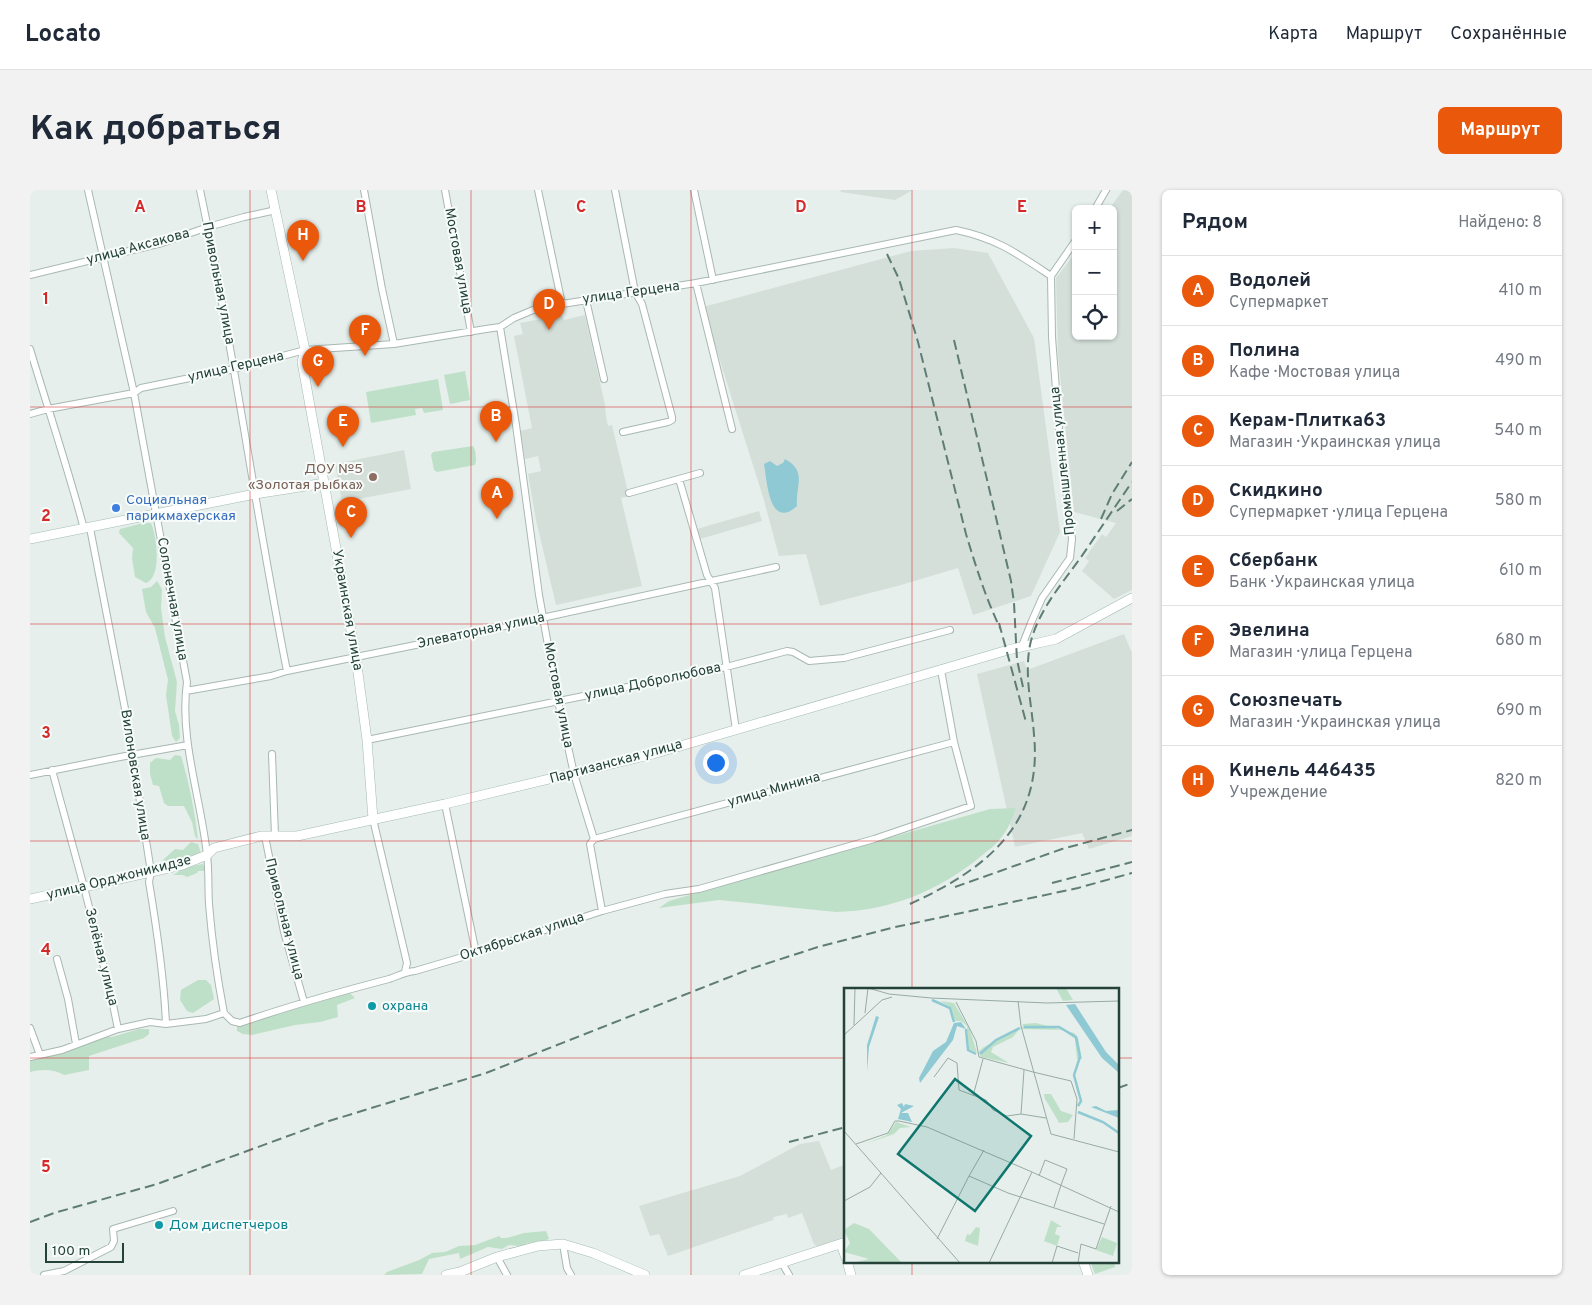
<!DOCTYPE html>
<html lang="ru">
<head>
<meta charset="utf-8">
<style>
	body { margin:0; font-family:Overpass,sans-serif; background:#f2f2f3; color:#1f2937 }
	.controls { position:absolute; right:15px; top:15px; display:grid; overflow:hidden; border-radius:8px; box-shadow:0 1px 4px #0004 }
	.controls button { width:45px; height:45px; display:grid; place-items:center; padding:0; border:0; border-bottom:1px solid #e0e1e3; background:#fff; color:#1f2937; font:25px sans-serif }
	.scale { position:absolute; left:15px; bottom:12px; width:79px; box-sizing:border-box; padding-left:5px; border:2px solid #24423a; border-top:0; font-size:14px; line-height:18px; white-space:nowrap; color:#24423a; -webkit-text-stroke:4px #f7fbf9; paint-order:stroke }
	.you { position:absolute; left:685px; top:572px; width:18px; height:18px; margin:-12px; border:4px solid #fff; border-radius:50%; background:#1a73e8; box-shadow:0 0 0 8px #1a73e833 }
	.badge { display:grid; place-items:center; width:32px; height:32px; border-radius:50%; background:#ea580c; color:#fff; font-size:16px; font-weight:700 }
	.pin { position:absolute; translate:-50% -41px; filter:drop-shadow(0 1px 2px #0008) }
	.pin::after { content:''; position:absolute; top:26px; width:18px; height:15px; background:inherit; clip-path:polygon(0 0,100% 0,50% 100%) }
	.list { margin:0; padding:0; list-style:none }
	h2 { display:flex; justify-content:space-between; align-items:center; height:65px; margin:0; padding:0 20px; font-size:21px }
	h2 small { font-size:16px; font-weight:400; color:#747a83 }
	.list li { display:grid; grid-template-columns:32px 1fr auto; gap:15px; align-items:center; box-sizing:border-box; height:70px; padding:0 20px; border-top:1px solid #e0e1e3 }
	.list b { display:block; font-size:19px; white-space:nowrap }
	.list p { margin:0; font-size:16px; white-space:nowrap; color:#747a83 }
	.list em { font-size:16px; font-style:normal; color:#747a83 }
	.icon { flex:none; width:28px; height:28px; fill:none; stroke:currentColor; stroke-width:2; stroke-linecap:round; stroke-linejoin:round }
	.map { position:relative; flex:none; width:1102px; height:1085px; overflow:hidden; border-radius:8px }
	header { display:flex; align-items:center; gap:30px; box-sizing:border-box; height:70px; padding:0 25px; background:#fff; border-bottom:1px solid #e0e1e3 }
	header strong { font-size:24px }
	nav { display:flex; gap:28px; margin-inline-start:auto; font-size:18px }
	.intro { display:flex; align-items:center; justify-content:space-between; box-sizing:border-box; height:120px; padding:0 30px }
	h1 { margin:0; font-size:35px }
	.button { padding:12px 22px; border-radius:8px; background:#ea580c; color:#fff; font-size:18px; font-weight:700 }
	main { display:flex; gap:30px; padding:0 30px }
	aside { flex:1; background:#fff; border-radius:8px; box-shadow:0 1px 4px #0004 }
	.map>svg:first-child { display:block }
	.built { fill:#d4dfda }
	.green { fill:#bfe0c8 }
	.water { fill:#8ec9d4 }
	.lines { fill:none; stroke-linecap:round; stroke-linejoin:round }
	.street-casing { stroke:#a8b8b2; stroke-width:8 }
	.secondary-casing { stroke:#a4bbb3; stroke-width:10 }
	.street { stroke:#fff; stroke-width:6 }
	.secondary { stroke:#fff; stroke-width:9 }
	.rail { stroke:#5f7d75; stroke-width:2; stroke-dasharray:10 5; stroke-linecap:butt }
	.grid { fill:none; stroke:#d62828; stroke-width:1; stroke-opacity:0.55 }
	.education-dot { fill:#8d6e63; stroke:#f7fbf9; stroke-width:2 }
	.shop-dot { fill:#3f7fe0; stroke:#f7fbf9; stroke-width:2 }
	.culture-dot { fill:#0f9aa8; stroke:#f7fbf9; stroke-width:2 }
	.labels { text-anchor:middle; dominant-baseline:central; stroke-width:4; stroke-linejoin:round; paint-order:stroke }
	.street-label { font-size:14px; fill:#24423a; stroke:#f7fbf9 }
	.education-label { font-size:14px; fill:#785e54; stroke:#f7fbf9; text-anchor:end }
	.shop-label { font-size:14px; fill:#366cbe; stroke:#f7fbf9; text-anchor:start }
	.culture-label { font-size:14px; fill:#0d838f; stroke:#f7fbf9; text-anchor:start }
	.inset-river { fill:none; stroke:#8ec9d4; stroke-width:2.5 }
	.inset-road { fill:none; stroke:#98aaa4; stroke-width:1 }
	.view { fill:#0f766e; fill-opacity:0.15; stroke:#0f766e; stroke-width:2.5 }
	.inset-edge { fill:none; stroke:#24423a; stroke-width:2.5 }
	.grid-label { font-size:16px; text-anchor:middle; font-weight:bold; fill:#d62828; stroke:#f7fbf9; stroke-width:4; stroke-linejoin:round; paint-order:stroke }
</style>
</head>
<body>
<header>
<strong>Locato</strong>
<nav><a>Карта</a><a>Маршрут</a><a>Сохранённые</a></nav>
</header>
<div class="intro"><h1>Как добраться</h1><a class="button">Маршрут</a></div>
<main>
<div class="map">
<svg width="1102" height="1085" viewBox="0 0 1102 1085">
	<rect width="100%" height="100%" fill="#e6efeb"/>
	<path class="built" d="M810,0H883L865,10L811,2Z
		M1093,0H1102V400L1084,409L1052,381L1059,371L1055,368L1072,344L1076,347L1086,333L1044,322L1028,165L1026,88L1046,62V146H1083V19H1079Z
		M924,58L958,63L1004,148L1030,342L1001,406L943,425L928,378L871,395L790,416L776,364L749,366L733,307L673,117L881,61Z
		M532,125L534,130L555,125L575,215L576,226L578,236L582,235L599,306L591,308L612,396L526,415L506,330L498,284L511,281L508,266L495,269L490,241L502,238L484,146L493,144L490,133Z
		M374,260L381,299L312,312L305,274Z
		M729,321L732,331L670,349L667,339Z
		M1094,444L1102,463V646L1059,659L1052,643L985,657L947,484L994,471L997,480Z
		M789,951L801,980L816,974V1048L788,1057L784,1054L772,1023L758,1028L757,1024L744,1027L743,1030L638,1066L629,1044L620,1046L609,1016L710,986L770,954Z"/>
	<path class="green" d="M435,181L440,210L420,214L414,185Z
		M408,189L413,220L394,223L392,218L385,219L386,225L341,233L336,202Z
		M443,256C446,260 447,271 445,275L407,282L404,280L401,265L403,262Z
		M113,333H121C127,346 132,387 116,393L105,387L102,368L103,358L89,343L90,339Z
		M127,391L132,399L131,418L135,447L147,492L145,521L149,535L150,548L146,552L142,546L136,505L138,490L125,438L116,422L112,399L121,397Z
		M145,565L151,566C159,592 165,622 168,650L165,646L162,632L154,616H138L134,613L129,596L123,595L120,584V573L126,568L140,570Z
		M986,618C982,629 978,640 970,649C965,656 957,661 950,667C909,701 859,721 806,722L689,710L629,718L639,711L960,619Z
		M161,652L168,654L171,663L162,668L136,674L133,670L145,659L153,660Z
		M173,674L176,681H168L167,683L157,687L153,685H143L156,677Z
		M168,790H176L181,795L184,809L163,823L157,821L150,810L151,800Z
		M320,803L325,808L307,815L308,827L290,832L265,835L222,845L213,844L207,841V836Z
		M109,839H119V844L114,848L59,866V880L34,885C24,879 12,879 0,882V869L73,847H82Z
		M516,1041L519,1049L510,1052L498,1053L491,1056L479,1055L472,1059L458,1057L430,1069L429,1063L399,1069L392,1084L354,1085L357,1082L389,1070L402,1063L415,1062L429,1056L445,1055L469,1046L471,1048H477L494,1043Z
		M1060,1071H1084L1085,1077L1065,1084Z"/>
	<path class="water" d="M755,269C778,282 765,296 767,316C739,341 737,290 734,274L740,271L747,276L753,273Z"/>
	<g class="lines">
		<defs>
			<path id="street" d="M58,0L104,203L157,492C149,549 171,608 177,665C179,681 178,698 179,714C182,751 187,787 194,823
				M170,0C204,159 225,321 257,481
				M334,0L352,99L364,154
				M415,0L441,142
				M508,0L532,114
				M585,0L605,102L612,114L642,227V230L638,232L593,242
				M664,0L683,90
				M1065,19L1076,0
				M0,85L132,53L178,37L214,27L246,20
				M666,93L702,239
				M556,110L574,189
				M470,137L486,235L509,405L528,511L544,584L564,649L560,654L572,721
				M0,159C18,219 38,278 54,339
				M0,224L18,219L104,203L111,198L204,179L275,160L364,154L456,139L470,137L484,128L503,120L532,114L666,93L926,40C966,48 988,64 1021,86
				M649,289L677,385L685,398L706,540
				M599,303L670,283
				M60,338L97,529L121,682L119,692C127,740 134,786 136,834
				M992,456L1001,433L1012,408L1040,368L1042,349L1029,239L1022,147L1021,86L1046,50
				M156,501L241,486L257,481L420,448L746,377
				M337,550L696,477L757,461L763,462L779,471L814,468L920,440
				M242,564L245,646
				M22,580L54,697L81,805L88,839
				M0,585L90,567L158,555
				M415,614L446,763
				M343,629L377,773L375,782
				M235,646L254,742L274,812
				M564,649L924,552
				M27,769L38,809L46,854
				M0,838L10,865
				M0,867L32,860L88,839L120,832L136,834L176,829L194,823L202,831L210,833C259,816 309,802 359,789C368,786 375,782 385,781L446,763L572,721L635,704L669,699L844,649L941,616L924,552L911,480
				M533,1054L537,1078L541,1085
				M467,1067L477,1085
				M752,1073L759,1085
				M14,1085L34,1081L81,1057L84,1051L83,1039L143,1021"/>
			<path id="secondary" d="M241,0L275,160L272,172L326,468L337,550L343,629
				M0,349L225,304L295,293
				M0,709L152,675L177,665L184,658L231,646H267L415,614L623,564L978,460L1026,449L1102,408
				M811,1054L816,1068
				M817,1071L821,1085
				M1053,1071L1058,1085
				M416,1085L430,1082L467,1067L508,1056L533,1054L563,1063L615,1085
				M714,1085L816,1052"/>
		</defs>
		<use href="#street" class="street-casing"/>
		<use href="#secondary" class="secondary-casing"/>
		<use href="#street" class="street"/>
		<use href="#secondary" class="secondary"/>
		<path class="rail" d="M857,64L869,89L888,152L936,344C946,377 956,409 971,440
			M924,150L981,391L984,413L987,470L993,497
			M1087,321L1102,309
			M1071,329L1082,304L1102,272
			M969,433L996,532
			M1022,693L1102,672
			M925,697L1032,659L1102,640
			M880,714C954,680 1013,636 1004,545C1002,515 994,486 1000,455C1007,423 1030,396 1049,370C1067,344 1084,318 1102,292
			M1088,898L1102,893
			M759,952L816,937
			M0,1032L24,1023L127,994L299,931L456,883L720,779L788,757L861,738L1048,698L1102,683"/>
	</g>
	<path class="grid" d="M220,0V1085M441,0V1085M661,0V1085M882,0V799M0,217H1102M0,434H1102M0,651H1102M0,868H816M1088,868H1102M882,1071V1085"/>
	<circle class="education-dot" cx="343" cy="287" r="5"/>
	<circle class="shop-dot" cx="86" cy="318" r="5"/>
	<g class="culture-dot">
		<circle cx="342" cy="816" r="5"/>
		<circle cx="129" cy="1035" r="5"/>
	</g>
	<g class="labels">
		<g class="street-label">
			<text transform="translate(108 57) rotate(-15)">улица Аксакова</text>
			<text transform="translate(428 71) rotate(80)">Мостовая улица</text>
			<text transform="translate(188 93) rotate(79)">Привольная улица</text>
			<text transform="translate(601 103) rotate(-8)">улица Герцена</text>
			<text transform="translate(206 177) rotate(-13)">улица Герцена</text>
			<text transform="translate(1033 271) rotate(-96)">Промышленная улица</text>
			<text transform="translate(142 409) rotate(80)">Солонечная улица</text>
			<text transform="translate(317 420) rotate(80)">Украинская улица</text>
			<text transform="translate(451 441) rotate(-12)">Элеваторная улица</text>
			<text transform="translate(623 492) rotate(-12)">улица Добролюбова</text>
			<text transform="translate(528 505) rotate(79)">Мостовая улица</text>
			<text transform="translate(586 572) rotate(-15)">Партизанская улица</text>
			<text transform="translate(105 585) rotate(81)">Вилоновская улица</text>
			<text transform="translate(744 600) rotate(-16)">улица Минина</text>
			<text transform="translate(89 688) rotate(-14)">улица Орджоникидзе</text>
			<text transform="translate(254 729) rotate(76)">Привольная улица</text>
			<text transform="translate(492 747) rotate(-18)">Октябрьская улица</text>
			<text transform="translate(71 767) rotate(76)">Зелёная улица</text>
		</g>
		<g class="education-label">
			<text x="333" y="279">ДОУ №5<tspan x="333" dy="16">«Золотая рыбка»</tspan></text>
		</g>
		<g class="shop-label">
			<text x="96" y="310">Социальная<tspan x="96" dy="16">парикмахерская</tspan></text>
		</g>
		<g class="culture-label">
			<text x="352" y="816">охрана</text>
			<text x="139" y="1035">Дом диспетчеров</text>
		</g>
	</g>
	<g transform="translate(814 798)">
		<rect width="275" height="275" fill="#e6efeb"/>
		<path d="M212,0H222L229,12L219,13ZM96,13L110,15L126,42L133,65L125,61L123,38L117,33H111L107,19ZM192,35L230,45L234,50L238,71H233L231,51L219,42L178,41L179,36ZM177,39L169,49L149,59L147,64L165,75L137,69L135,63L140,59ZM207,106L217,123L229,127L224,134L215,135L213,131L201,111L200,106ZM52,134L67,139L56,140L50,146L21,156L43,147ZM207,232L218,239H213L211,246L216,248L213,258L200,253ZM10,235L25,241L58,275H8L25,271L0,264L6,255L0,242ZM132,239L136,240L134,258L121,253L123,246L126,247ZM258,249L273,255L269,268L252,262Z" fill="#bfe0c8"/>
		<path d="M231,16L262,64L275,77V85L258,70L222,17ZM32,28L35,29L25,59L23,83V57ZM117,34L122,41L113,38L109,52L76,95L75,90L89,63L102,54L110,35ZM58,115L60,119L61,116L70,118L57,125H64L68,134L54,131L57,121L53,117ZM252,118L262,123L275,122V130L247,119Z" fill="#8ec9d4"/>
		<path class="inset-river" d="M88,12L106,20L110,34M180,39H215L232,49L236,69L230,87L237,113L234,118M122,41L124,62L132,66M136,66L152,52L176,40M234,124L259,134L275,145"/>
		<path class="inset-road" d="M24,0L45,6L87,10L203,15L275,13M174,13L177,38L207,146L275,164M112,14L132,53L135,69L189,84M21,25L24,0M10,37L11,0M0,47L38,12L48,9M189,84L227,93L233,111L230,151M90,89L104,70L113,75L115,102L142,112L149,122L163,128L177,126L202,130M129,108L139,71M177,126L180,82M0,143L116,275M12,156L44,145L51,133H55L83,139L188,184M125,188L140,162M195,188L201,172L223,181L217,197M0,213L26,199L37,185M210,219L217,197M93,251L125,188L164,205L260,236M145,275L188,184L275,224M208,275L213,258L234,265M234,275L237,256L252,261L267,218"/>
		<path class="view" d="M111,91L187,148L131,223L54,166Z"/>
		<rect width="275" height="275" class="inset-edge"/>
	</g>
	<g class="grid-label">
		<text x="110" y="22">A</text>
		<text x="331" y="22">B</text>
		<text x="551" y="22">C</text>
		<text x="771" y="22">D</text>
		<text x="992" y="22">E</text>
		<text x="16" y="114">1</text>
		<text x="16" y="331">2</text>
		<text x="16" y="548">3</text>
		<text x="16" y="765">4</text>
		<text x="16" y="982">5</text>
	</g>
</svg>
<div class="controls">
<button>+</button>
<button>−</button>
<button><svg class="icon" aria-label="locate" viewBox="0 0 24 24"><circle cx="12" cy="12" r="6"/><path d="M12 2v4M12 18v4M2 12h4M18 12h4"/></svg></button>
</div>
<div class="scale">100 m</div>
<div class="you"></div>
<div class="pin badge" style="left:467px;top:329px">A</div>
<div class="pin badge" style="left:466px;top:252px">B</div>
<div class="pin badge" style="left:321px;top:348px">C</div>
<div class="pin badge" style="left:519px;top:140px">D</div>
<div class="pin badge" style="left:313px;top:257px">E</div>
<div class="pin badge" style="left:335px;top:166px">F</div>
<div class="pin badge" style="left:288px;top:197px">G</div>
<div class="pin badge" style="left:273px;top:71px">H</div>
</div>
<aside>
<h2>Рядом<small>Найдено: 8</small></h2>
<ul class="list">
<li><span class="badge">A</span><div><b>Водолей</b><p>Супермаркет</p></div><em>410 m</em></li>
<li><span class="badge">B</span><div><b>Полина</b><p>Кафе · Мостовая улица</p></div><em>490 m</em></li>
<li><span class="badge">C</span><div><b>Керам-Плитка63</b><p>Магазин · Украинская улица</p></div><em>540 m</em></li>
<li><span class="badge">D</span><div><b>Скидкино</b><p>Супермаркет · улица Герцена</p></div><em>580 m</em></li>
<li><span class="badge">E</span><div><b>Сбербанк</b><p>Банк · Украинская улица</p></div><em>610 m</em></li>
<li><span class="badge">F</span><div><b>Эвелина</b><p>Магазин · улица Герцена</p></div><em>680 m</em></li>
<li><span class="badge">G</span><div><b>Союзпечать</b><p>Магазин · Украинская улица</p></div><em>690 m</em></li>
<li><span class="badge">H</span><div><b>Кинель 446435</b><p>Учреждение</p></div><em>820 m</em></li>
</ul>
</aside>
</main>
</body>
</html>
